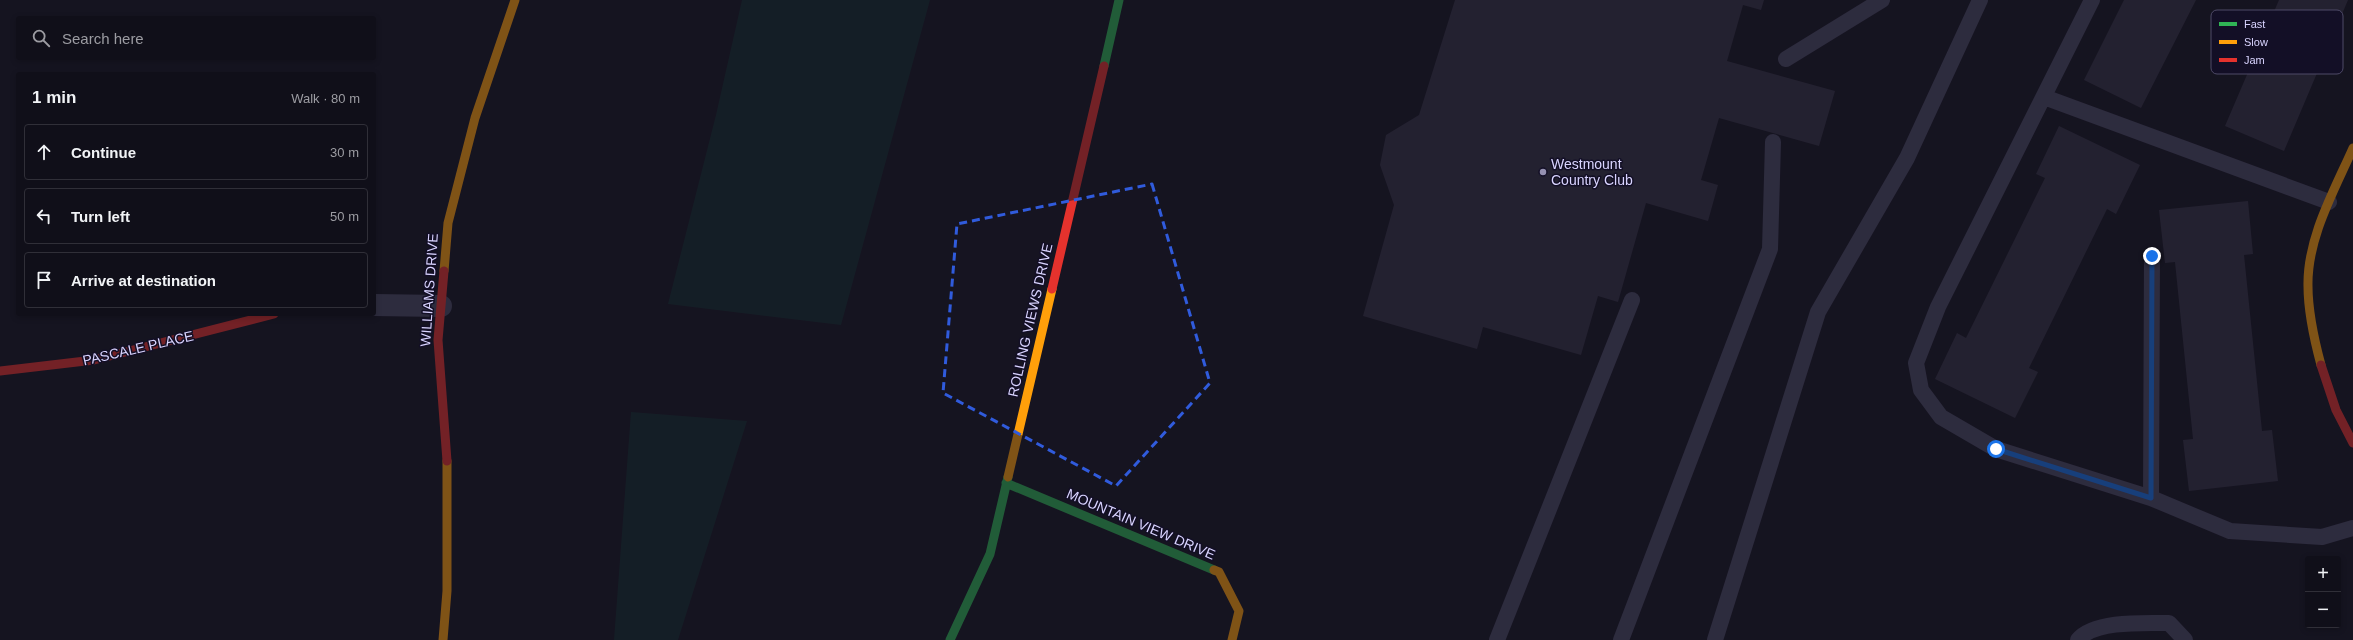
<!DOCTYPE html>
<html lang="en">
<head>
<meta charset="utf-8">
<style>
	body { margin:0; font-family:Arial,sans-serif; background:#1e1d26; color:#f1f3f6 }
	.controls { position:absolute; right:12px; bottom:12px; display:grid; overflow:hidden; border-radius:4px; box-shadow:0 2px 6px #0003 }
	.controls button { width:36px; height:36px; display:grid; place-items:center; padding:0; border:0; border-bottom:1px solid #302f38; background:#100f19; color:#f1f3f6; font:20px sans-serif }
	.stop { position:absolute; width:12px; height:12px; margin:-9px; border:3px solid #1a73e8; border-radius:50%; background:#fff }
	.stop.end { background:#1a73e8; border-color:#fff; box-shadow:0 1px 4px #0008 }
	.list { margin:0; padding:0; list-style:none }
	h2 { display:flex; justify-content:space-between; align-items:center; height:52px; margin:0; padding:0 16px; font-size:17px }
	h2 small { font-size:13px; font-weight:400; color:#9c9ca2 }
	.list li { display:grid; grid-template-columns:26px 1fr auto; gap:12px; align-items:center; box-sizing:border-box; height:56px; margin:0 8px 8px; padding:0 8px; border:1px solid #302f38; border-radius:4px }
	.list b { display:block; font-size:15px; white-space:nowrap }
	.list em { font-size:13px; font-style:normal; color:#9c9ca2 }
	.icon { flex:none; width:22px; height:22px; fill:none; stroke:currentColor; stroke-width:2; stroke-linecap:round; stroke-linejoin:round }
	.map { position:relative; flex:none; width:2353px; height:640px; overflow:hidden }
	.search { position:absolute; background:#100f19; box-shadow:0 2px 6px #0003; left:16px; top:16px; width:360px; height:44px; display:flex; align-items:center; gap:10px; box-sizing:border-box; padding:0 14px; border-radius:4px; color:#9c9ca2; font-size:15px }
	.panel { position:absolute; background:#100f19; box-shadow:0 2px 6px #0003; left:16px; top:72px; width:360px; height:244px; border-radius:4px }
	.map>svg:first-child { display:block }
	.green { fill:#132c2d }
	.building { fill:#343243 }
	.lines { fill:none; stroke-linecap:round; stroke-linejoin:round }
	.lane { stroke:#4a4962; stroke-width:16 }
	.street { stroke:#4a4962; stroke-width:22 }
	.fast { stroke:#30b455; stroke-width:9 }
	.slow { stroke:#ff9f0a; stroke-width:9 }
	.jam { stroke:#e5322d; stroke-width:9 }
	.route { stroke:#1a73e8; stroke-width:5 }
	.marked { fill:none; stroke:#305bdc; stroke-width:3; stroke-dasharray:8 5; stroke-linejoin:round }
	.poi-dot { fill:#9591b1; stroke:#130f26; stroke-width:1.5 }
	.labels { text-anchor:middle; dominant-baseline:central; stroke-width:3; stroke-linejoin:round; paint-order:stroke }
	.poi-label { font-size:14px; fill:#d9d4ff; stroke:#130f26; text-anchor:start }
	.street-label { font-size:14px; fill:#d9d4ff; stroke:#130f26 }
	.key { fill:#130f26; stroke:#4e4a67; stroke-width:1 }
	.key-label { font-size:11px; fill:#d9d4ff }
</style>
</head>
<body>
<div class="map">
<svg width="2353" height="640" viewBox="0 0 2353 640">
	<rect width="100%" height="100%" fill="#161421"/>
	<path class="green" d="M742,0H930L841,325L668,304L716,115Z
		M631,412L747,421L678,640H614Z"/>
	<path class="building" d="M1455,0H1764L1761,10L1743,5L1727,61L1835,91L1819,146L1719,118L1701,180L1718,185L1708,221L1646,203L1618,302L1598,296L1581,355L1483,327L1477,349L1363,316L1394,205L1380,165L1386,135L1419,115Z
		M2124,0H2196L2141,108L2084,80Z
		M2279,0H2348L2284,151L2225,126Z
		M2059,126L2140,165L2116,214L2107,209L2029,368L2038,372L2015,418L1935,379L1957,333L1966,338L2045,178L2036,174Z
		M2248,201L2253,254L2244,255L2262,431L2272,430L2278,481L2189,491L2183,440L2193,439L2175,262L2165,263L2159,210Z"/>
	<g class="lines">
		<path class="lane" d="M2092,0L1938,307L1916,363L1921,390L1941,417L1996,449L2151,498L2230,531L2322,537L2353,528
			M1786,59L1882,0
			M2044,97L2329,202
			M2151,498L2152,256
			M1497,640L1632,300
			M1621,640L1770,249L1773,142
			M1715,640L1818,312L1907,158L1980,0
			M2078,640C2094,620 2146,623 2169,623L2185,640"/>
		<path class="street" d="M374,305L441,306"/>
		<path class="fast" d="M1104,66L1119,0
			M1006,483L1214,570
			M950,640L990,554L1008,477"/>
		<path class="slow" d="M444,271L448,223L475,118L515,0
			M2321,365C2314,339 2308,313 2308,286C2307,238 2334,191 2353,148
			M1008,477L1052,289
			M1214,570L1219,572L1239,611L1232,640
			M443,640L447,591V461"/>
		<path class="jam" d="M444,271L438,340L447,461
			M1052,289L1104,66
			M2321,365L2336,410L2353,443
			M0,371L94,360L274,314"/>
	</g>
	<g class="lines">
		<path class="route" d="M1996,449L2151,498L2152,256"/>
	</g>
	<path d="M0 0H2353V640H0ZM1152,184L1210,383L1116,486L943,393L957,224Z" fill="#161421" fill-opacity=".55" fill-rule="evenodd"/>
	<path class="marked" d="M1152,184L1210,383L1116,486L943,393L957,224Z"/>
	<circle class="poi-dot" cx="1543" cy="172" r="4"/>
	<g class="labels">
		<g class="poi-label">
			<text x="1551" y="164">Westmount<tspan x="1551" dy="16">Country Club</tspan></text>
		</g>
		<g class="street-label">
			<text transform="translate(429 290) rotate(-86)">WILLIAMS DRIVE</text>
			<text transform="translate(1030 320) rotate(-77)">ROLLING VIEWS DRIVE</text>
			<text transform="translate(138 348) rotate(-13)">PASCALE PLACE</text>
			<text transform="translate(1141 524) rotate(23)">MOUNTAIN VIEW DRIVE</text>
		</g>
	</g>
	<rect x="2211" y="10" width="132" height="64" rx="6" class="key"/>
	<rect x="2219" y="22" width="18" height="4" fill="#30b455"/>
	<rect x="2219" y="40" width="18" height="4" fill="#ff9f0a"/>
	<rect x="2219" y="58" width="18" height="4" fill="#e5322d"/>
	<g class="key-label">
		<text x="2244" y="28">Fast</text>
		<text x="2244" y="46">Slow</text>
		<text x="2244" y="64">Jam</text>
	</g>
</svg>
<div class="controls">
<button>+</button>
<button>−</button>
</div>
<div class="stop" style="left:1996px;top:449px"></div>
<div class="stop end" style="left:2152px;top:256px"></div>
<div class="search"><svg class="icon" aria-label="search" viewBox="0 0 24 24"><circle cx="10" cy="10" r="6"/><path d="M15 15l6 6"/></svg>Search here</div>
<section class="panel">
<h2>1 min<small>Walk · 80 m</small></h2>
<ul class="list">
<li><svg class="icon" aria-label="ahead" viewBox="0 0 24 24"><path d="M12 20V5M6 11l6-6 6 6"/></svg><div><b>Continue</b></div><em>30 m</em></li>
<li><svg class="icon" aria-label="left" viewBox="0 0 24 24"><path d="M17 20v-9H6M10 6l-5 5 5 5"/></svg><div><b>Turn left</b></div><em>50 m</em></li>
<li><svg class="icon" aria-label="arrive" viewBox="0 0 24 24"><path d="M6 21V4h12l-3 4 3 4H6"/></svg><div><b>Arrive at destination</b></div></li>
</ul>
</section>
</div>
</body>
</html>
